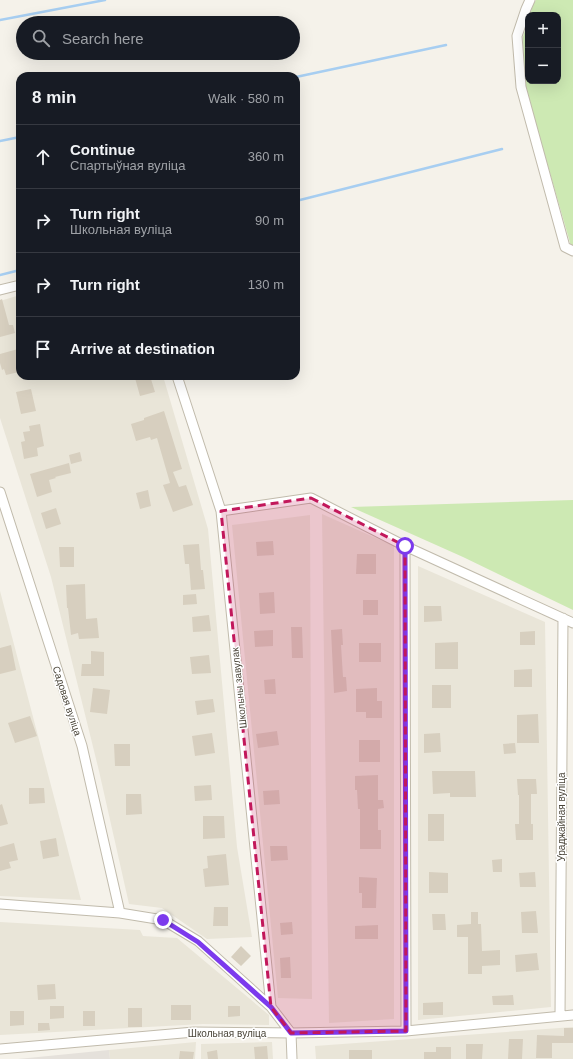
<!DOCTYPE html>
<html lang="en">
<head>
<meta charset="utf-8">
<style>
	body { margin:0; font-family:Arial,sans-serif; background:#20242c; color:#f1f3f6 }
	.controls { position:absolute; right:12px; top:12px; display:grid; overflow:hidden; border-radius:8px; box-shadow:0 4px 16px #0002 }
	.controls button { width:36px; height:36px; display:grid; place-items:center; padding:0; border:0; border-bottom:1px solid #363941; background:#171b24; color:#f1f3f6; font:20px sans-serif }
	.stop { position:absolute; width:12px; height:12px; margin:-9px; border:3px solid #7c3aed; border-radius:50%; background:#fff }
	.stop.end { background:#7c3aed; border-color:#fff; box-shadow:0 1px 4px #0008 }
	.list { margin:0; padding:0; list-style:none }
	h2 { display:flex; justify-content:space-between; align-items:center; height:52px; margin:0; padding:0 16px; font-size:17px }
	h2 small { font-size:13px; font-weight:400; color:#9ea1a6 }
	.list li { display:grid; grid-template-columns:26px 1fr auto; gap:12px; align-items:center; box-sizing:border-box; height:64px; padding:0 16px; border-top:1px solid #363941 }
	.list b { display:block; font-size:15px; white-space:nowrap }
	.list p { margin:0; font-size:13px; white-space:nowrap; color:#9ea1a6 }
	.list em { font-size:13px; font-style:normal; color:#9ea1a6 }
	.icon { flex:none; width:22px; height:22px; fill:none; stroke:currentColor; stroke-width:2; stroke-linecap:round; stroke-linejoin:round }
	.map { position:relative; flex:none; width:573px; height:1059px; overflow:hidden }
	.search { position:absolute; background:#171b24; box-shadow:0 4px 16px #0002; left:16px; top:16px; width:284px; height:44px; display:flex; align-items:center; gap:10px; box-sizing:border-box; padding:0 14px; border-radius:22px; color:#9ea1a6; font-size:15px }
	.panel { position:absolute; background:#171b24; box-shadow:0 4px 16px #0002; left:16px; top:72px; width:284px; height:308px; border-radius:12px }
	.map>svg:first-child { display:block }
	.residential { fill:#e9e5d8 }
	.industrial { fill:#e5e1db }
	.green { fill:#cde9b3 }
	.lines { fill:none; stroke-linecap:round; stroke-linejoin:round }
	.stream { stroke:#a7cef1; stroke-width:2.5 }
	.building { fill:#d7cfbf }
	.minor-casing { stroke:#c1bbac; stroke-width:11 }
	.minor { stroke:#fff; stroke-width:9 }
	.route { stroke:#7c3aed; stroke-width:5 }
	.marked { fill:#c2185b; fill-opacity:0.2; stroke:#c2185b; stroke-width:3; stroke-dasharray:8 5; stroke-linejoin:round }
	.labels { text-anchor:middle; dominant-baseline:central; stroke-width:3; stroke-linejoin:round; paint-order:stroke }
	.street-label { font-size:10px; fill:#494438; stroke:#fff }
</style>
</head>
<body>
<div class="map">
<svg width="573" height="1059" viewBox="0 0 573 1059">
	<rect width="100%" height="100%" fill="#f5f2ea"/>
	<path class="residential" d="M20,295V376H163L208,529L237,847L252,937L207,939L162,908L129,904L99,771L51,577L0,418V301Z
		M322,514L394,546V1019L329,1023Z
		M310,515L312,999L278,998L232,525Z
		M418,566L545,622L551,1007L418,1020Z
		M0,591L81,900L0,896Z
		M0,922L140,930L143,936L177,938L269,1015V1025L203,1024L0,1035Z
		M573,1027V1059H316L315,1046Z
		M196,1042L195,1059H110L109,1050Z
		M272,1042L273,1059H201V1044Z"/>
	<path class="industrial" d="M109,1050L110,1059H18Z"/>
	<path class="green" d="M536,0H573V247L571,246L524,83L523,37L528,20V81H558V15H530L533,5Z
		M573,500V610L463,557L351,507Z"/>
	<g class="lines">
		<path class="stream" d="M0,20L105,0
			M296,77L446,45
			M0,141L20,137
			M296,201L502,149
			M0,275L20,270"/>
	</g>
	<path class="building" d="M2,299L9,325H13L15,333L0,337V300Z
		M18,349L20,359V366H18L19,372L6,375L4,369L2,370L0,363V354Z
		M141,376H150L155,392L140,396L135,378Z
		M31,389L36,411L21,414L16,392Z
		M164,411L182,469L173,472L179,487L186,485L193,505L173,512L163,485L170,483L157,438L151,440L150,437L136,441L131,424L144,420V418Z
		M40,424L44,446L37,448L38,456L24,459L21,442L25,441L23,432L30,431L29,426Z
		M80,452L82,461L71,464L69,455Z
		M69,463L71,473L55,477L56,478L49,480L52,492L37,497L30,474Z
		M148,490L151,506L140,509L136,493Z
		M56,508L61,524L46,529L41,513Z
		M273,541L274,555L257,556L256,542Z
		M199,544L201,570H203L205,589L191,590L189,564H185L183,545Z
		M59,547H74V567H60Z
		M357,554H376V574H356Z
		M85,584L86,619L97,618L99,638L79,639L78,633L71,635L68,608H67L66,585Z
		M274,592L275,613L260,614L259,593Z
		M196,594L197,604L183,605V595Z
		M363,600H378V615H363Z
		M424,606H441L442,621L424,622Z
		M209,615L211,631L193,632L192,617Z
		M291,627H302L303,658H292Z
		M342,629L343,645H341L343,677H346L347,691L334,693L331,630Z
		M273,630V646L255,647L254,631Z
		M535,631V645H520V632Z
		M458,642V669H435V643Z
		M359,643H381V662H359Z
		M11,645L16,670L0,674V648Z
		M91,651L104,652V676H81L82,664H91Z
		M209,655L211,673L192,674L190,657Z
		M532,669V687H514V670Z
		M275,679L276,694H265L264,680Z
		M432,685H451V708H432Z
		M93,688L110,690L107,714L90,712Z
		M377,688V701H382V718H366V712H356V689Z
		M213,699L215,712L197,715L195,701Z
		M538,714L539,743H517V715Z
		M30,716L37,736L15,743L8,723Z
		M277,731L279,745L258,748L256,734Z
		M212,733L215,753L195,756L192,736Z
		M440,733L441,752L424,753V734Z
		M359,740H380V762H359Z
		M515,743L516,753L504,754L503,744Z
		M114,744H130V766H115Z
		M432,771H475L476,797H450V793L433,794Z
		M378,775V800H383L384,808L378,809V830H381V849H360V809H358L357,790H355V776Z
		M517,779H536L537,794H531V824H533V840H516L515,824H519V795H518Z
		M211,785L212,800L195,801L194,786Z
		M29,788H44L45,803L29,804Z
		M279,790L280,804L264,805L263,791Z
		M126,794H141L142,814L126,815Z
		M2,804L8,824L0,826V805Z
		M428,814H444V841H428Z
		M203,816H224L225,838L203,839Z
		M56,838L59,856L43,859L40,841Z
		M14,843L18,860L9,862L11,868L0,871V847Z
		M270,846H287L288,860L271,861Z
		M226,854L229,885L205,887L203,869L208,868L207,856Z
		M502,859V872H493L492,860Z
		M429,872L448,873V893H429Z
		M535,872L536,887H520L519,873Z
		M359,877L377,878L376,908H362V893H359Z
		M214,907H228V926H213Z
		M536,911L538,933H522L521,912Z
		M471,912H478V924H481L482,951L500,950V965L482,966V974H468V937H457V925L471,924Z
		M432,914H445L446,930H433Z
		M292,922L293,934L281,935L280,923Z
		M378,925V939H355V926Z
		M241,946L251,956L241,966L231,957Z
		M537,953L539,970L516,972L515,955Z
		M290,957L291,978H281L280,958Z
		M55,984L56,999L38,1000L37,985Z
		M513,995L514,1005H493L492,996Z
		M443,1002V1015H423V1003Z
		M171,1005H191V1020H171Z
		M50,1006H64V1018L50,1019Z
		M228,1006H240V1016L228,1017Z
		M128,1008H142V1027H128Z
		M10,1011H24V1025L10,1026Z
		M83,1011H95V1026H83Z
		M38,1023H49L50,1030L38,1031Z
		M564,1028H573V1043H552V1058H536L537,1035L564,1036Z
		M509,1039H523L522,1059H508Z
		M466,1044H483L482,1059H466Z
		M267,1046L268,1059H255L254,1047Z
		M436,1047H451V1059H424V1052H436Z
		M217,1050L218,1059H208L207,1052Z
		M349,1050H372V1059H349Z
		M180,1051L194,1052L193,1059H179Z"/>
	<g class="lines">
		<defs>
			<path id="minor" d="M530,0L526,9L517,36L521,87L565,247L573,251
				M0,290L20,285
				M177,376L221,511L271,1007
				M0,492L82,746L120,913
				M221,511L311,498L405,546L573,623
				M405,546L406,1031
				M0,904L120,913L163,920L198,941L271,1007L291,1033
				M560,1016L563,618
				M291,1033L292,1059
				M0,1049L194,1032L291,1033L406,1031L573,1015"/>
		</defs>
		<use href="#minor" class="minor-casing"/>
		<use href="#minor" class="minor"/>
	</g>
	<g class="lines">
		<path class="route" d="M163,920L198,942L271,1007L291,1033L406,1031L405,546"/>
	</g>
	<path class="marked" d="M311,498L405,546L406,1031L291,1033L271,1007L221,511Z"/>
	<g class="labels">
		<g class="street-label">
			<text transform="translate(239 688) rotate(-96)">Школьны завулак</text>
			<text transform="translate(67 701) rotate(72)">Садовая вуліца</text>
			<text transform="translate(561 817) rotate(-90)">Ураджайная вуліца</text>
			<text x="227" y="1033">Школьная вуліца</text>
		</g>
	</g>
</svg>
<div class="controls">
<button>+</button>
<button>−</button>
</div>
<div class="stop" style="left:405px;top:546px"></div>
<div class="stop end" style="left:163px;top:920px"></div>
<div class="search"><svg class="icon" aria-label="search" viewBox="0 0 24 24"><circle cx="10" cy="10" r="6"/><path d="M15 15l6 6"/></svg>Search here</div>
<section class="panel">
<h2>8 min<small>Walk · 580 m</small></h2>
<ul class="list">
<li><svg class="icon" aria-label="ahead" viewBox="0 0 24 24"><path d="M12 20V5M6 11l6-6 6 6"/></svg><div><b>Continue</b><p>Спартыўная вуліца</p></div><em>360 m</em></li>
<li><svg class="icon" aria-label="right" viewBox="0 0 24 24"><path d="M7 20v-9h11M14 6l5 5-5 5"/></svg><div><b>Turn right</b><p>Школьная вуліца</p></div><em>90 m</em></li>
<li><svg class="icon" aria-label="right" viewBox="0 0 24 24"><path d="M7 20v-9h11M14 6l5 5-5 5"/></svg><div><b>Turn right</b></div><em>130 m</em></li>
<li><svg class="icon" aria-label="arrive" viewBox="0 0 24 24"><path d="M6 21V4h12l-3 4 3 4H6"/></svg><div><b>Arrive at destination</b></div></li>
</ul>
</section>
</div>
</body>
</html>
